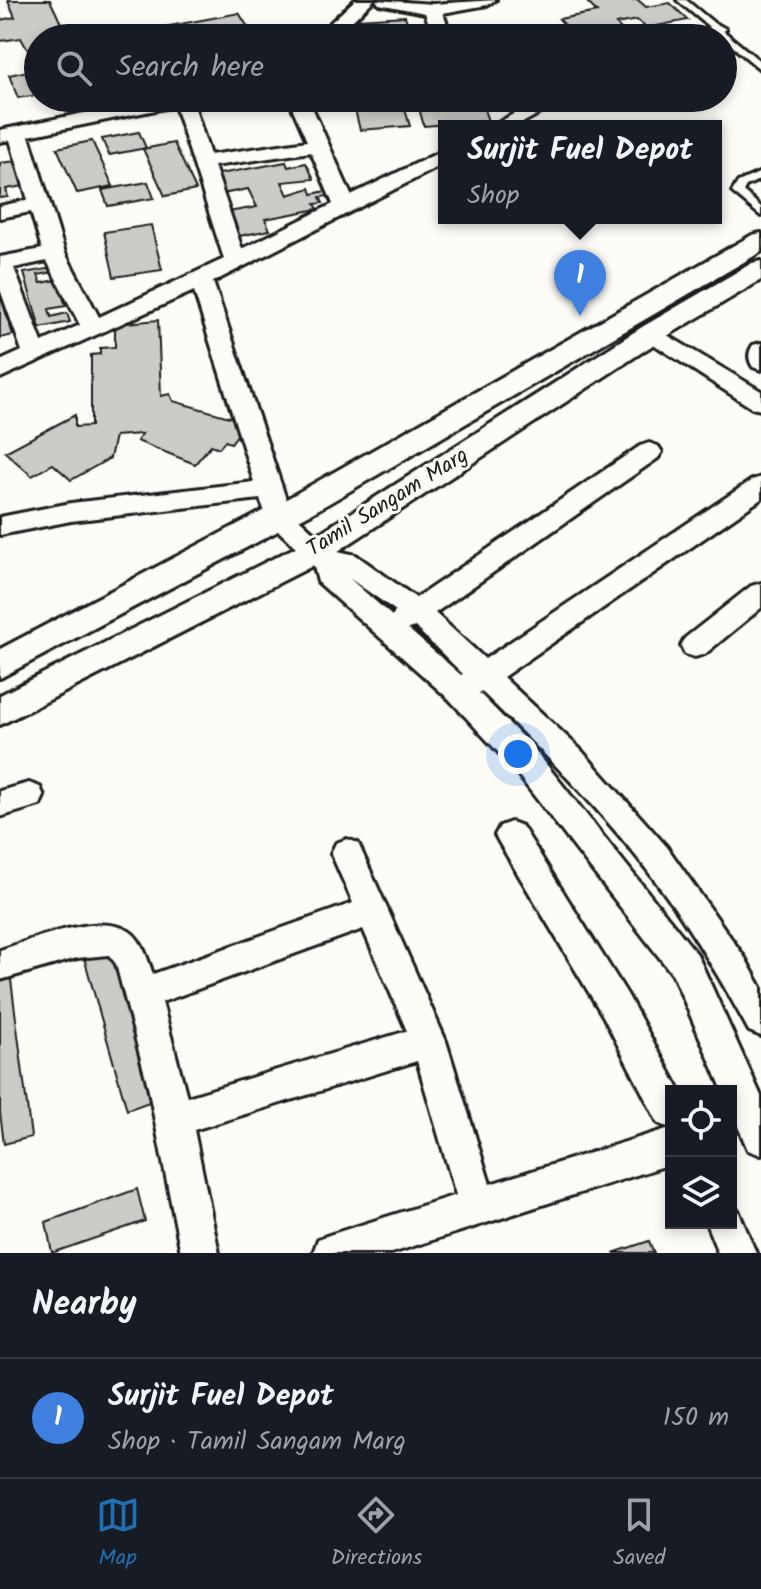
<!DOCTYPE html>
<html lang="en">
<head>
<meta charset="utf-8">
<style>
	body { margin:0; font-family:Kalam,sans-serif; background:#20242c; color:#f1f3f6 }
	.controls { position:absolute; right:24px; bottom:24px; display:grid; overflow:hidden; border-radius:0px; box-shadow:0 4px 12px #0003 }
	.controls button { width:72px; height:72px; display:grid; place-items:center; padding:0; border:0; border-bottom:2px solid #363941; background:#171b24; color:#f1f3f6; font:40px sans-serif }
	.you { position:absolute; left:518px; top:754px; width:28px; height:28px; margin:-20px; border:6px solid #fff; border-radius:50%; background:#1a73e8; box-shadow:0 0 0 12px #1a73e833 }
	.badge { display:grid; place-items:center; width:52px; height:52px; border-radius:50%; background:#1f6fb2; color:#fff; font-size:26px; font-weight:700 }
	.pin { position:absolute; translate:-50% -66px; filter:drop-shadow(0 2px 4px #0008) }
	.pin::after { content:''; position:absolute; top:42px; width:28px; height:24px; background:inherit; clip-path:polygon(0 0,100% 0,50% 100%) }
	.popup { position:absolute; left:438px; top:120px; width:284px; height:104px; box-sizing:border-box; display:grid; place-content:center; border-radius:0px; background:#171b24; filter:drop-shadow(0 2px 6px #0005); font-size:26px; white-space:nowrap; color:#9ea1a6 }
	.popup b { font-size:30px; color:#f1f3f6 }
	.popup::after { content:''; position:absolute; left:50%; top:100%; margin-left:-16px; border:16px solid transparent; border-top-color:#171b24 }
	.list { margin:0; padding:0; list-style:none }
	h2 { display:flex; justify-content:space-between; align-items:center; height:104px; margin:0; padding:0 32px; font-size:34px }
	h2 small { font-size:26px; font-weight:400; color:#9ea1a6 }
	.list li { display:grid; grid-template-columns:52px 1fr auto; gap:24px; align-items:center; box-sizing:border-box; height:120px; padding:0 32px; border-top:2px solid #363941 }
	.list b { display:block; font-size:30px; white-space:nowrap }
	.list p { margin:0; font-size:26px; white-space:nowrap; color:#9ea1a6 }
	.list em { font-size:26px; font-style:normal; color:#9ea1a6 }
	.icon { flex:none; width:44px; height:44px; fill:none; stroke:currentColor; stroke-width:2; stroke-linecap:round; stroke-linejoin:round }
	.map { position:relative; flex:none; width:761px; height:1253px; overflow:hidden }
	.search { position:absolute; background:#171b24; box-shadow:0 4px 12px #0003; left:24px; right:24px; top:24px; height:88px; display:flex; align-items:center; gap:20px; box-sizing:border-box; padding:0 28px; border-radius:44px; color:#9ea1a6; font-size:30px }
	.sheet { height:224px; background:#171b24 }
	nav { display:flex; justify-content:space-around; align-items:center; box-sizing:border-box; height:112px; border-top:2px solid #363941; background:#171b24; font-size:22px; color:#9ea1a6 }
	nav a { display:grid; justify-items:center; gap:4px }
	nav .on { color:#1f6fb2 }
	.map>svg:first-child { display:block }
	.building { fill:#cccbc8; stroke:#1c1c1c; stroke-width:2 }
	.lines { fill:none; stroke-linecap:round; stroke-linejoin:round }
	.service-casing { stroke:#1c1c1c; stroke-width:6 }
	.minor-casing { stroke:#1c1c1c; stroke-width:6 }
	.tertiary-casing { stroke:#1c1c1c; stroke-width:6 }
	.service { fill:#fdfcf7; fill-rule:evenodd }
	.minor { fill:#fdfcf7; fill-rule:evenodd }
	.tertiary { fill:#fdfcf7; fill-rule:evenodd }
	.labels { text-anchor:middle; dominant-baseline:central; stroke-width:6; stroke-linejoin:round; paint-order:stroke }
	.street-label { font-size:22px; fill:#1c1c1c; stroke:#fdfcf7 }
</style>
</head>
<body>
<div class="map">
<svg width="761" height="1253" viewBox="0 0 761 1253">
	<rect width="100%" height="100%" fill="#fdfcf7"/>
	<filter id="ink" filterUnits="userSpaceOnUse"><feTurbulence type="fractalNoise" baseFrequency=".0125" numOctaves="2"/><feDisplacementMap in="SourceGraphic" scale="16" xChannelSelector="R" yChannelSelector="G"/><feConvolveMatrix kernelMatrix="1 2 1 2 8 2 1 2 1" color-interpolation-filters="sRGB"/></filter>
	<g filter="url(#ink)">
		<path class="building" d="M8,0H50L68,38H38V47L27,49L21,38L0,41V20L15,17Z
			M585,0H638L646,7L670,3L688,20L646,28L637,20L616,24L625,33L577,38L559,19L597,12Z
			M239,13L255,38H148L143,31Z
			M405,16L410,31L401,32L403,38H378L375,28L362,29L359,19Z
			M526,29L531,38H488L486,34Z
			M38,69V95L18,98L9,75Z
			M391,98H480L488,121L424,126L418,105L404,106L410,126L360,130L354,106L392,104Z
			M139,132L146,148L109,155L102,139Z
			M92,141L113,186L77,193L57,148Z
			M174,143L196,190L165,196L143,149Z
			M17,161L24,186L6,189L8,197L0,198V163Z
			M286,162L288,167L306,163L314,179L282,182L288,195L310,188L312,194L326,191L329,196L320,197L323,203L315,204L318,209L265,219L270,230L239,236L228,212L257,207L248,189L222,194L214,175Z
			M148,182L154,198L108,206L102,190Z
			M151,225L162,270L114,277L104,232Z
			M52,268L54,272L38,275L41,283L57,280L66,306L49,309L51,317L67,313L70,322L40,328L24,273Z
			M0,294L13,335L0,338Z
			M158,320L161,396L170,394L173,401L247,422L231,443L225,441L219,448L211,445L195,464L137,441L142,434L115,436L110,458L71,480L53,464L32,476L5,452L75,415V427L91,426V355L100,354V348L115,347V324Z
			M109,945L155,1100L127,1110L83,954Z
			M10,972L31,1137L4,1144L0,1112V975Z
			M137,1189L145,1221L52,1253L46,1222Z
			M649,1241L654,1253H613Z"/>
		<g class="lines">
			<defs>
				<path id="service" d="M677,0H686L761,62V70Z
					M761,172V179L746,186L743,191L761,207V216L732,192L738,182Z"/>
				<path id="minor" d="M355,0H374L334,38H314Z
					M376,0L433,4L496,0L487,5L443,13L452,38H434L425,13L379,4Z
					M717,24L726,29C716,40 701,38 687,38Z
					M158,98H196L193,102L210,155L307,141L288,98H308L351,195L444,150V164L213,282L290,511L333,550L356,555L416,598L640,446L649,443L658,446L662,452L658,458L435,613L485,659L752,480L761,477V499L503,677L581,750L667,847L745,958L761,987V1036L749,1031C718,974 684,917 644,866C595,803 538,747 481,691L479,693L534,749L697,954L761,1096V1155L748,1150L731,1110V1091H723L673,975L512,767L449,699L318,582L313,563L269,522L260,499L71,521L0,535V517L71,503L254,482L194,291L0,378V361L22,351L0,289V257L42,249L31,212L0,218V206L28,200L10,140L0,142V130ZM175,106L224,259L99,317L65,253L29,136ZM311,152L333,204L242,249L214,166ZM47,261L80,325L42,342L14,268ZM349,578L396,611L392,616ZM415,627L463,674L461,675L408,629Z
					M542,98H567L517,126H492Z
					M652,326L761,391V410L752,408L644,338L640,333L644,328Z
					M761,343V370L753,367C748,360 748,352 753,345Z
					M761,583V608L705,654L695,657L685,654L681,646L685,638L751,586Z
					M29,783L40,787L44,796L40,805L0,817V791Z
					M511,822L522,826L627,994L680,1091H671V1164L392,1253H313L318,1239L332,1234L456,1195L417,1061L194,1130L219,1253H181L148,1086L116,964L109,955L77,958L0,980V950C32,940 97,912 129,931C142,939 148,960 153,974L353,903L331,853L336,843L347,839L358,843L446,1041L490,1184L670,1128L658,1123L603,1016L500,844L495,835L500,826ZM363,929L407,1031L187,1097L162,1002Z
					M731,1207L738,1210L756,1253H718L706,1223H731Z"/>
				<path id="tertiary" d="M761,233V252L312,513L0,678V649L290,497L752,235Z
					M761,261V280L662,339L326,559L0,725V695L304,543L642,327L752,263Z"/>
			</defs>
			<use href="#service" class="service-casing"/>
			<use href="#minor" class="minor-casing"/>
			<use href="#tertiary" class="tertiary-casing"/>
			<use href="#service" class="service"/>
			<use href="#minor" class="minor"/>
			<use href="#tertiary" class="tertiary"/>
		</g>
	</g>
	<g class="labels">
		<g class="street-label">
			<text transform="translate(388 503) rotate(-32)">Tamil Sangam Marg</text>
		</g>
	</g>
</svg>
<div class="controls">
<button><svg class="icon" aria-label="locate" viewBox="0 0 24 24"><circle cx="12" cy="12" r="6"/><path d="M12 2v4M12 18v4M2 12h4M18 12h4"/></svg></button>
<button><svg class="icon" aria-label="layers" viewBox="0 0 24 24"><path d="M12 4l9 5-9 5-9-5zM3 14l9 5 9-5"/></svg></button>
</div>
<div class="you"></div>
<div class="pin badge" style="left:580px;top:316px;background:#3f7fe0">1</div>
<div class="popup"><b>Surjit Fuel Depot</b>Shop</div>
<div class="search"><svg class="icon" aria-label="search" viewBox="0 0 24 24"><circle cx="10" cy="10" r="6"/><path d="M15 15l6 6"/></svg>Search here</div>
</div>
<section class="sheet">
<h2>Nearby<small></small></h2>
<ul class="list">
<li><span class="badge" style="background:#3f7fe0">1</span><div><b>Surjit Fuel Depot</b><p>Shop · Tamil Sangam Marg</p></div><em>150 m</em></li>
</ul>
</section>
<nav>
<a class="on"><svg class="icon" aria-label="map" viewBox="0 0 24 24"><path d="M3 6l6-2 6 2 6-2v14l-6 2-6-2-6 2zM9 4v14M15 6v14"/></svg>Map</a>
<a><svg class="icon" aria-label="directions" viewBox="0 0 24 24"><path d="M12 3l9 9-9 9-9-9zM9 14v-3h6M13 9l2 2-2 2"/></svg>Directions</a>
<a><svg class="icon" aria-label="saved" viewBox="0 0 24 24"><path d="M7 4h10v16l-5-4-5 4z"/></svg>Saved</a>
</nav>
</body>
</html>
